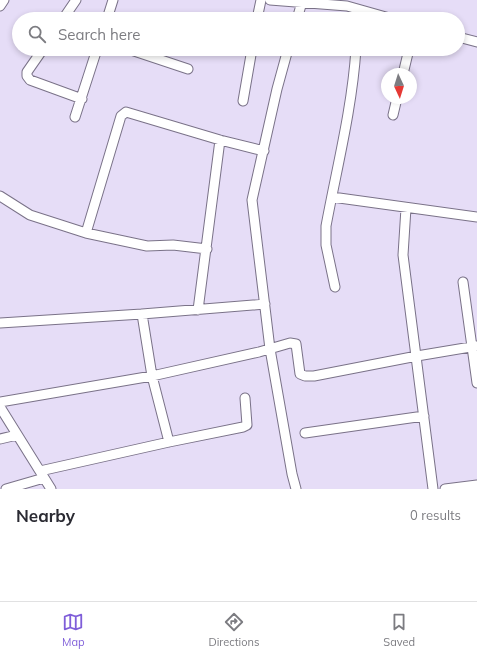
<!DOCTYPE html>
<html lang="en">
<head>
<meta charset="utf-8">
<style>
	body { margin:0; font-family:Mulish,sans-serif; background:#f2f2f3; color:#2b2b33 }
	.compass { position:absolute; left:381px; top:68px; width:36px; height:36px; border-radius:50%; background:#fff; box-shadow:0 2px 6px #0003; rotate:176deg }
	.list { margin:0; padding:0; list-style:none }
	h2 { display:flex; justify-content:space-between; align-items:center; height:52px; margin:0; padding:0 16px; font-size:17px }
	h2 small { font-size:13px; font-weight:400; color:#7c7c81 }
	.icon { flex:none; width:22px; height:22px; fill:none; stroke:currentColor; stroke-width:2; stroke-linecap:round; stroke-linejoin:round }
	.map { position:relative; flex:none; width:477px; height:489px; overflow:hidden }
	.search { position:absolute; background:#fff; box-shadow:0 2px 6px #0003; left:12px; right:12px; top:12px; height:44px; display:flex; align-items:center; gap:10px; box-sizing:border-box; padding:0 14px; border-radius:22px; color:#7c7c81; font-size:15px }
	.sheet { height:112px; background:#fff }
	nav { display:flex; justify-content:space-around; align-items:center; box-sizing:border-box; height:56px; border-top:1px solid #e1e1e2; background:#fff; font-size:11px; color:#7c7c81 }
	nav a { display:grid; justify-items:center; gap:2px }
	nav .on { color:#7f5ed9 }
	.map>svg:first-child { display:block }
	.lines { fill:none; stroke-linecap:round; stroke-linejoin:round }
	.minor-casing { stroke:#7a7288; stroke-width:11 }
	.minor { stroke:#fff; stroke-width:9 }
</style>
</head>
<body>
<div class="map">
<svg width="477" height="489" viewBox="0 0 477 489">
	<rect width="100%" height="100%" fill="#e6ddf7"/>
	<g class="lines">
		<defs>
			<path id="minor" d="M270,0L347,6L393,19
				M0,6L4,0
				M63,19L76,0
				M107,19L113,0
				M257,19L261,0
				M297,19L302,2
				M458,37L477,42
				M43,49L27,72V76L30,80L82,99
				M128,49L188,69
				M288,49L277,89L252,200L270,349L292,474L296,489
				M403,74L409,49
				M243,101L252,49
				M393,115L397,98
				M75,117L97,49
				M0,196L30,215L86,233L147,246L173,245L207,249
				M332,197L477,217
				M406,208L403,255L433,489
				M86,233L121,116L126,112L220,140L264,151
				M463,282L477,383
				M335,287L326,245V226C337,167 352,109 356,49
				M198,310L220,140
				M142,314L152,376L169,442
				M0,323L142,314L265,304
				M0,402L152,376L259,352L290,343L296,344L300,374L305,376H314L417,356L477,346
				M0,407L51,489
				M305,433L424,416
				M0,439L17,435
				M40,471L169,442L243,427L247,425L245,398
				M6,489L44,478
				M445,489L477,485"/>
		</defs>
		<use href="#minor" class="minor-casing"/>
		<use href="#minor" class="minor"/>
	</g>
</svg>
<svg class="compass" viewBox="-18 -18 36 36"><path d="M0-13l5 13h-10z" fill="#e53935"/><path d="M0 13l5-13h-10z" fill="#7c7c81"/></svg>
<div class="search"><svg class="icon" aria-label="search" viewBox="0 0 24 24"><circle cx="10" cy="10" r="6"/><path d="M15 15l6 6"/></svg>Search here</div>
</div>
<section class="sheet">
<h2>Nearby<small>0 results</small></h2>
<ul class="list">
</ul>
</section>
<nav>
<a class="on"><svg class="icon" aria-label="map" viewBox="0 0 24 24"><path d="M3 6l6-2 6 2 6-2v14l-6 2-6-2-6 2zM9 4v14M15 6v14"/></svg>Map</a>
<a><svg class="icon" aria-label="directions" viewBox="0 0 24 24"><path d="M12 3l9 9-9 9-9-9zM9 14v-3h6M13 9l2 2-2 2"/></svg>Directions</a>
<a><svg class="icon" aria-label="saved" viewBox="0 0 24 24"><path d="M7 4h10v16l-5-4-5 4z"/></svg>Saved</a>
</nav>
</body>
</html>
